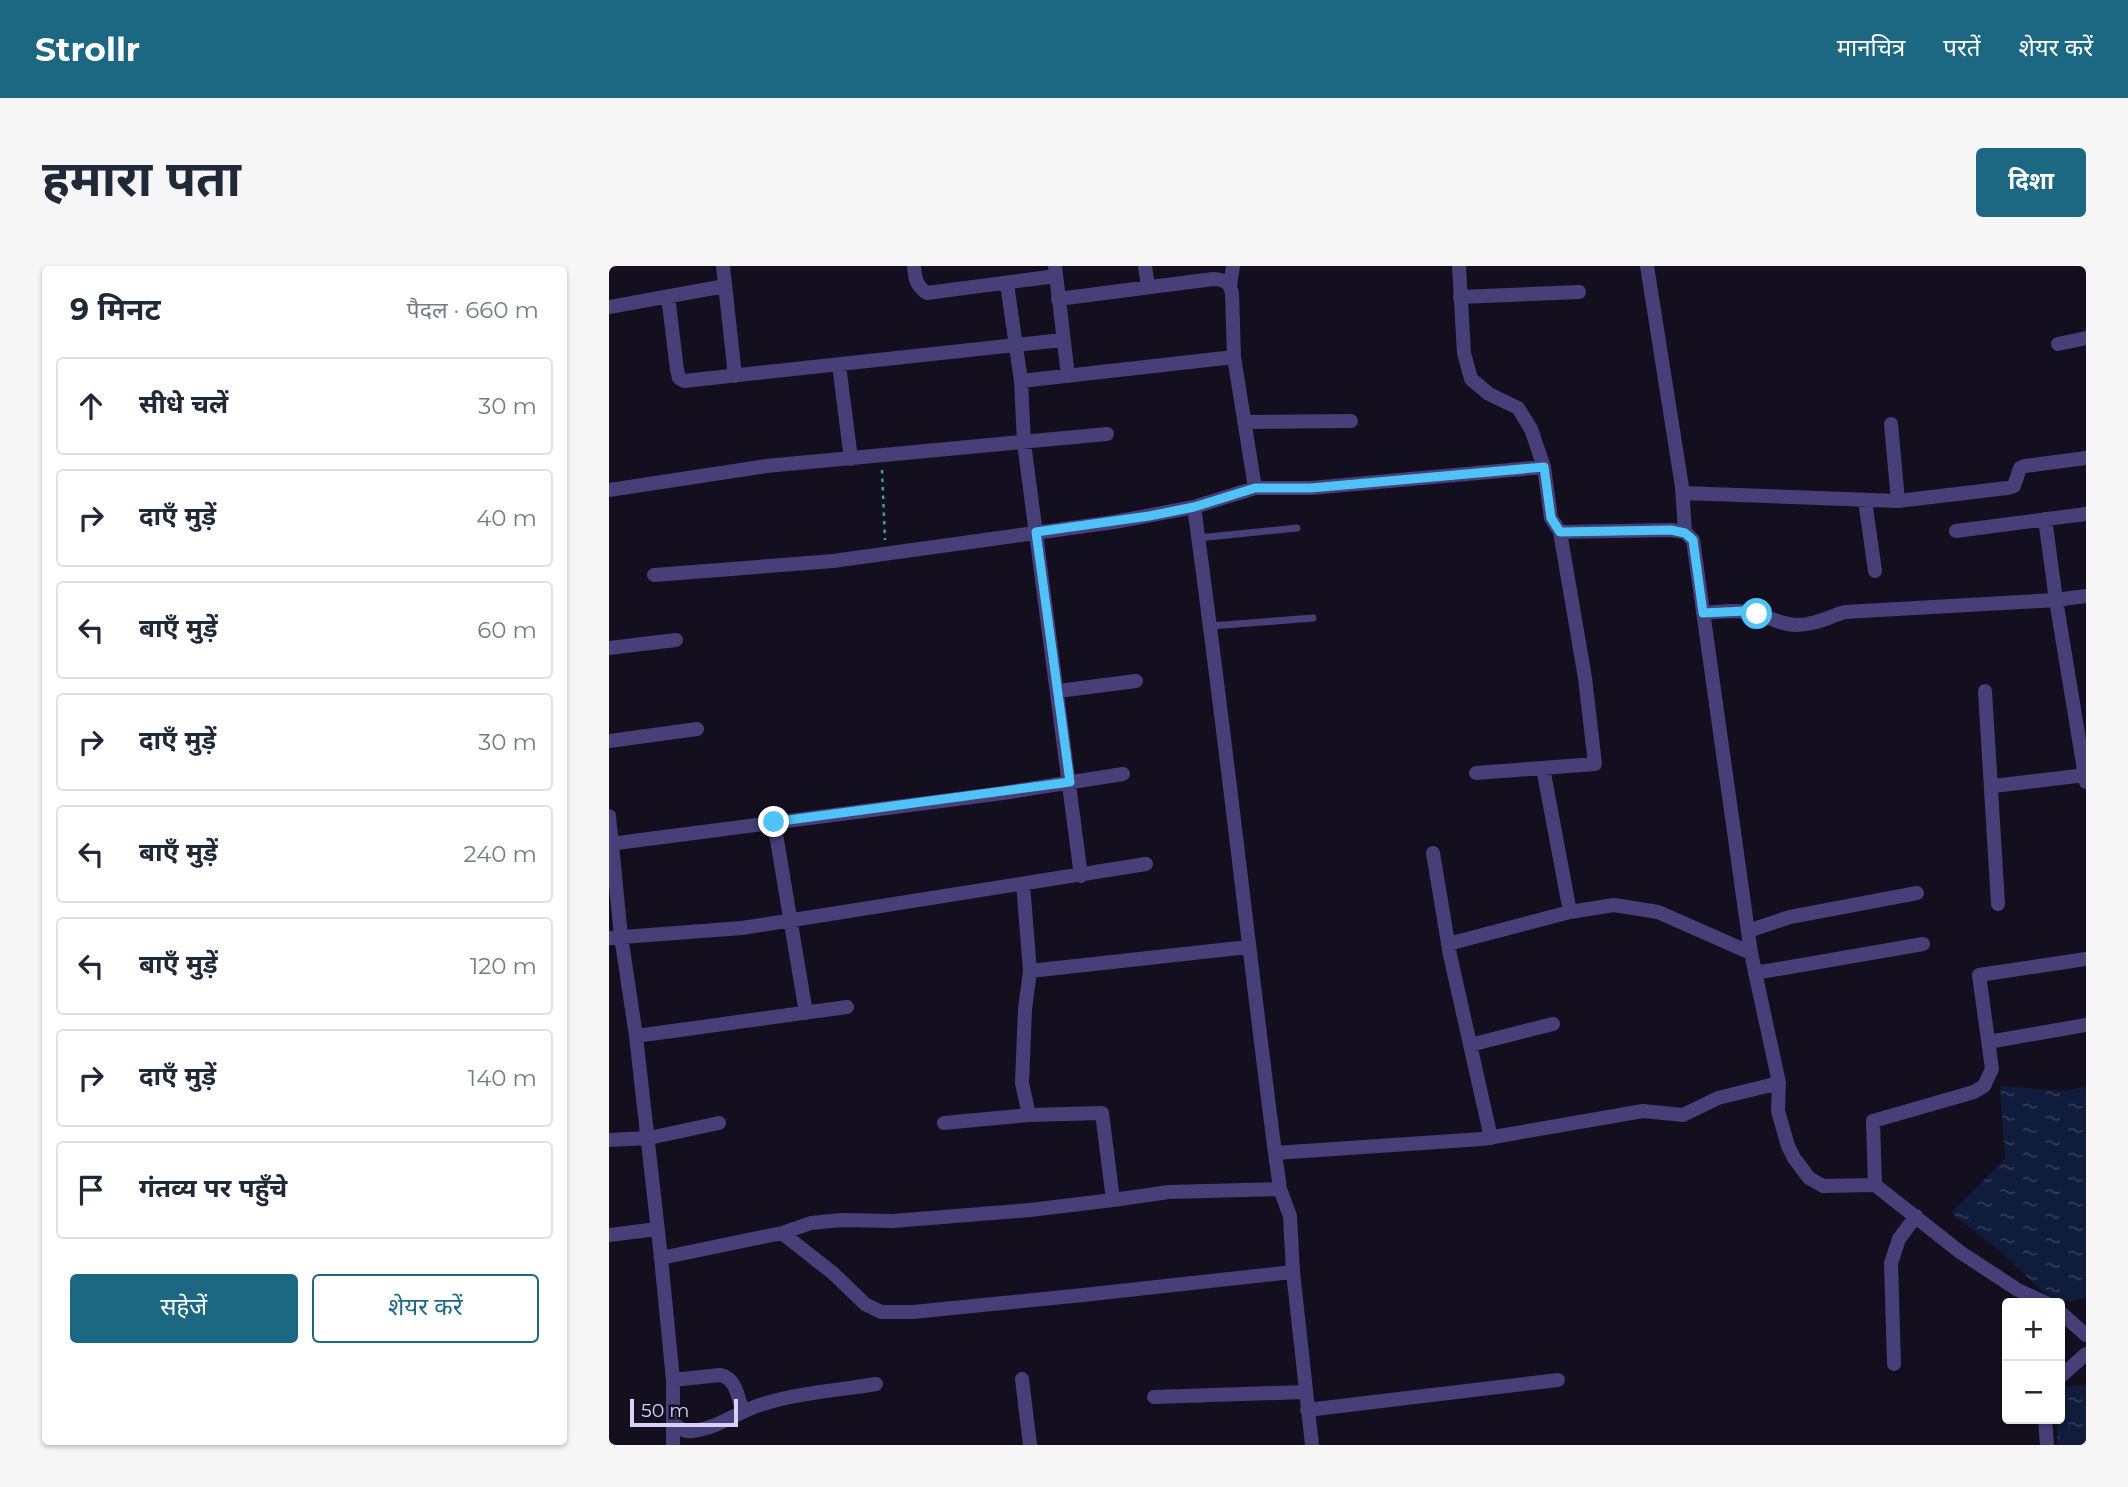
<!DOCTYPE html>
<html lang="hi">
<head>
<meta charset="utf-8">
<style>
	body { margin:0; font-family:Montserrat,"Noto Sans Devanagari",sans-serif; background:#f6f6f7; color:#1f2937 }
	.controls { position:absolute; right:21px; bottom:21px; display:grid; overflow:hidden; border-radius:7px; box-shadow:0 2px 5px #0004 }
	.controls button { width:63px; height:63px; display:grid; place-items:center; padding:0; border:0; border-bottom:2px solid #e0e1e3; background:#fff; color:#1f2937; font:35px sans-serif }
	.scale { position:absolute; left:21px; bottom:18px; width:108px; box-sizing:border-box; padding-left:7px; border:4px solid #dad1fa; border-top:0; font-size:19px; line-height:24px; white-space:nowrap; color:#dad1fa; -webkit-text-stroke:5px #130f1e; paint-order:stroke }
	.stop { position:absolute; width:21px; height:21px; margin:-16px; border:5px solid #4fc3f7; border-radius:50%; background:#fff }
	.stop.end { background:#4fc3f7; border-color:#fff; box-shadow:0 2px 7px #0008 }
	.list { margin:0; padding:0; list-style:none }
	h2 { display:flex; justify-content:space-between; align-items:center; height:91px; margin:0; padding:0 28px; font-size:30px }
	h2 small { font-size:23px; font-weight:400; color:#747a83 }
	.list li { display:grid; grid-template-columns:46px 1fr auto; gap:21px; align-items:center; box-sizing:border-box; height:98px; margin:0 14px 14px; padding:0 14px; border:2px solid #e0e1e3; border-radius:7px }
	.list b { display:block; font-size:26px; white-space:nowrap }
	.list em { font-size:23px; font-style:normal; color:#747a83 }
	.actions { display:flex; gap:14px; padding:21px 28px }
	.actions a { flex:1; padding:16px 0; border:2px solid #1c6883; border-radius:7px; text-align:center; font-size:24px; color:#1c6883 }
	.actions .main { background:#1c6883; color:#fff }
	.icon { flex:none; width:38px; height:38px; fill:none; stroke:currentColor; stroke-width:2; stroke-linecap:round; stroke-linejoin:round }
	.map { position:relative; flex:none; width:1477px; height:1179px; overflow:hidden; border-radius:7px }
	header { display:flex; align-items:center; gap:42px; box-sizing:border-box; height:98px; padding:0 35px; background:#1c6883; color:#fff }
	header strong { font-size:33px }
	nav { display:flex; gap:38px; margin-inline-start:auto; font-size:24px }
	.intro { display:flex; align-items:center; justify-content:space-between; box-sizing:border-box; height:168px; padding:0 42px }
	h1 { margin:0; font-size:49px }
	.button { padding:18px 32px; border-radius:7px; background:#1c6883; color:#fff; font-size:24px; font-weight:700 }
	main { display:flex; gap:42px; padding:0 42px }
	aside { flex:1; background:#fff; border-radius:7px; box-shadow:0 2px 5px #0004 }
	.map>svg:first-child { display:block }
	.water { fill:url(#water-ripples) }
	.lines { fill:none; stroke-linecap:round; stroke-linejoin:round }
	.path { stroke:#3aa0a4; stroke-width:2.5; stroke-dasharray:3.5 5; stroke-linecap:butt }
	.service { stroke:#473f78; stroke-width:7 }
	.minor { stroke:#473f78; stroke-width:14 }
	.route { stroke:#4fc3f7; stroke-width:9 }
</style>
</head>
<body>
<header>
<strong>Strollr</strong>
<nav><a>मानचित्र</a><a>परतें</a><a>शेयर करें</a></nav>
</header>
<div class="intro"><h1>हमारा पता</h1><a class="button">दिशा</a></div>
<main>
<aside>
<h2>9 मिनट<small>पैदल · 660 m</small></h2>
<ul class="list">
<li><svg class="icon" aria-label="ahead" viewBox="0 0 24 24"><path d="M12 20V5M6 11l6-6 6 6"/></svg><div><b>सीधे चलें</b></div><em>30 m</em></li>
<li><svg class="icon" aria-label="right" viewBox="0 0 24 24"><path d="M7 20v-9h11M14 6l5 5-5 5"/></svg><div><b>दाएँ मुड़ें</b></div><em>40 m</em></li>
<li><svg class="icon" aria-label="left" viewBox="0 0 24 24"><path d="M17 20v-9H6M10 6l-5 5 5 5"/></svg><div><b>बाएँ मुड़ें</b></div><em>60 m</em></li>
<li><svg class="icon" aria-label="right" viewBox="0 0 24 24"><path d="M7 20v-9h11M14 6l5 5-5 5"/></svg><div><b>दाएँ मुड़ें</b></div><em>30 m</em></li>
<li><svg class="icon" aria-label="left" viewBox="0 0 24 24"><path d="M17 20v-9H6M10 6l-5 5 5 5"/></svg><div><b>बाएँ मुड़ें</b></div><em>240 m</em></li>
<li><svg class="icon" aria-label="left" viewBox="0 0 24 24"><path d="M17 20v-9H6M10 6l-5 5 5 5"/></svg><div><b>बाएँ मुड़ें</b></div><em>120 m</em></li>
<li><svg class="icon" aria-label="right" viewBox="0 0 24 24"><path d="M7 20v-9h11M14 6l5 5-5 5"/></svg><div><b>दाएँ मुड़ें</b></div><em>140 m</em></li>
<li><svg class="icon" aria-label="arrive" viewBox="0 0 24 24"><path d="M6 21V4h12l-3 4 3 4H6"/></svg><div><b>गंतव्य पर पहुँचे</b></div></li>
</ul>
<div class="actions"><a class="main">सहेजें</a><a>शेयर करें</a></div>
</aside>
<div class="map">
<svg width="1477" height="1179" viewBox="0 0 1477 1179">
	<defs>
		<pattern id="water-ripples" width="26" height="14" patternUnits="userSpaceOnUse" patternTransform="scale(1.75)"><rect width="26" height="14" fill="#101c3c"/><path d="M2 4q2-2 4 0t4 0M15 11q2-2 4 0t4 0" fill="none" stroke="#323c59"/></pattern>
	</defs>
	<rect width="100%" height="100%" fill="#130f1e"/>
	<path class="water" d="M1391,820L1456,825L1477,820V1032L1445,1037L1393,987L1342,947L1396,893Z
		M1477,1119V1179H1449L1447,1153H1451V1121Z"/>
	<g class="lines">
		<path class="path" d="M273,204L276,274"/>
		<path class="service" d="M589,272L688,262
			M602,360L704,352"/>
		<path class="minor" d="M114,0L126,110
			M305,0C306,12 307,20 318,27L447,10
			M446,0L459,110
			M536,0L539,21
			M850,0L855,87L862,113L880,128L909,142L922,163L935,201L942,252L951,266L1062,264L1076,266L1084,274L1142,687L1170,817L1169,845L1179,880L1185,892L1200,912L1214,920L1266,919L1351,986L1409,1024L1437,1037
			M1038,0L1073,221L1076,266
			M398,18L412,115L415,177L472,610
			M621,20L624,0
			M59,30L68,104L70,112L75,115L453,74
			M851,31L970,26
			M449,33L604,13C615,14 620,15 623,27L625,91L646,222
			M0,41L116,20
			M1449,78L1477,72
			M230,99L242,193
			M412,115L625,91
			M635,156L742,155
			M1282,158L1289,235
			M0,224L157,200L498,168
			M1074,227L1289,235L1398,222L1405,220L1411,202L1416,200L1477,192
			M1256,235L1266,305
			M1436,253L1447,334L1477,330
			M1347,265L1477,248
			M45,309L224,295L505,256L585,241
			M1094,347C1110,346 1129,343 1145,347C1160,350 1171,359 1187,359C1206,359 1219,351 1236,346L1447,334L1477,516
			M0,382L67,374
			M449,425L527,415
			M1376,425L1389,638
			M0,475L88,463
			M934,502L961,646
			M867,507L986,498L976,412L951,266
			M1384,520L1477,509
			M0,550L12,670L27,770L52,992L64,1114V1179
			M165,556L197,747
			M0,578L394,527L514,508
			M824,587L841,689L882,872
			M414,618L421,705L416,743L413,817L420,849L493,847L504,934L560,926L671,923
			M1139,665L1181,651L1308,627
			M0,672L133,662L537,598
			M839,678L961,646L1005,639L1049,646L1142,687
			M421,705L639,681
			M1146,707L1314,678
			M27,770L238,741
			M1379,776L1477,759
			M861,779L944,758
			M335,857L420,849
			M0,874L40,872L110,857
			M666,887L873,873L1034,845L1074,849L1109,832L1170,817
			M1266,919L1264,855L1365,826L1375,820L1383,803L1370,709L1477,693
			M173,967L225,1008L256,1038L272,1046H304L474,1029L684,1006
			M0,969L48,963
			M52,992L173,967L202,957L233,954L284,955L421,944L504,934
			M1451,1046L1477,1069
			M1285,1098L1282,997L1290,973L1307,950
			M1451,1111L1477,1088
			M413,1113L421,1179
			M64,1114L111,1109C127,1112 129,1131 133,1144
			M545,1131L696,1126
			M698,1144L949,1114
			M1436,1153L1438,1179
			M65,1157C71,1163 75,1166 84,1165C110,1162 129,1145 154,1138C189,1127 231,1124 267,1118
			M703,1179L684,1006L681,950L671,923L666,887C638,672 615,456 585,241L646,222H702L935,201"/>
	</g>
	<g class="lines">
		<path class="route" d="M165,556L461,516L427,266L540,250L585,241L646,222H702L935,201L942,252L951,266L1062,264L1076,267L1084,274L1094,347L1136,345L1148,348"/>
	</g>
</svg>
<div class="controls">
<button>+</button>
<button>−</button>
</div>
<div class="scale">50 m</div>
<div class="stop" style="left:1148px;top:348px"></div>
<div class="stop end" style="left:165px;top:556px"></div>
</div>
</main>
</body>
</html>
